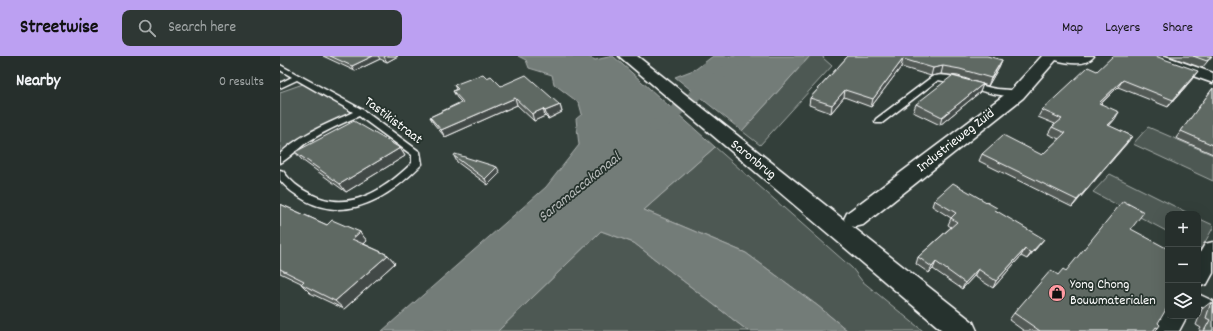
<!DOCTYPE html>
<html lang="en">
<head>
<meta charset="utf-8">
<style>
	body { margin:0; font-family:Dekko,sans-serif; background:#2e3734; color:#f1f3f6 }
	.controls { position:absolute; right:12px; bottom:12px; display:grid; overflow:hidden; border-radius:8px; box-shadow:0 4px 16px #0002 }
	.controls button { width:36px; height:36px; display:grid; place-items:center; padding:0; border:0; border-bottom:1px solid #424a48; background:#262f2c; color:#f1f3f6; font:20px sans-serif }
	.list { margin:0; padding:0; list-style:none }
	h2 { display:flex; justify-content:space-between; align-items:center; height:52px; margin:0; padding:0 16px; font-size:17px }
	h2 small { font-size:13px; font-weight:400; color:#a4a9a9 }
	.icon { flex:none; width:22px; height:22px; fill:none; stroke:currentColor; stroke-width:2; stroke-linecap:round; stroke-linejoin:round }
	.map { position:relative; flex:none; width:933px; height:275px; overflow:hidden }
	header { display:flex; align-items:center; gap:24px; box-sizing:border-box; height:56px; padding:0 20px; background:#bca0f2; color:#111 }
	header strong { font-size:19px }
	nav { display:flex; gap:22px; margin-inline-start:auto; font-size:14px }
	.search { width:280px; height:36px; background:#2e3734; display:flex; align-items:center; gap:10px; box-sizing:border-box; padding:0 14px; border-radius:8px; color:#a4a9a9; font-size:15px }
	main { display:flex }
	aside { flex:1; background:#262f2c }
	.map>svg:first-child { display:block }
	.green { fill:#4d5853; stroke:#a6aca9 }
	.water { fill:#737b78; stroke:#abb0ae }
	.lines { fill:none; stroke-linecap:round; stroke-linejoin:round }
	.canal { fill:#737b78; fill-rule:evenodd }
	.service-casing { stroke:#fff; stroke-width:3 }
	.minor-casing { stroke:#fff; stroke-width:3 }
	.secondary-casing { stroke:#fff; stroke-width:3 }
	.service { fill:#26332d; fill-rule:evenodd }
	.minor { fill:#26332d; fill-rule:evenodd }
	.secondary { fill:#26332d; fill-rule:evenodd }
	.wall { fill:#525a56; stroke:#fff }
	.shaded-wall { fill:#424a46; stroke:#fff }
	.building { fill:#5f6964; stroke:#fff }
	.labels { text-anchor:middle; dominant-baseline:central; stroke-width:3.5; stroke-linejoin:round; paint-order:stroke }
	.street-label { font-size:14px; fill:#fff; stroke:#26332d }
	.poi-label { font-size:14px; fill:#fff; stroke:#26332d; text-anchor:start }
	.water-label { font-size:15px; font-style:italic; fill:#b9bdbc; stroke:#26332d }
</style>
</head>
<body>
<header>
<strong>Streetwise</strong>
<div class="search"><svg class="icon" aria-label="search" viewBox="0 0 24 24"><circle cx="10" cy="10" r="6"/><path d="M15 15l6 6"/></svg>Search here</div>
<nav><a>Map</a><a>Layers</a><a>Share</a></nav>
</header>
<main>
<aside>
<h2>Nearby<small>0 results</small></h2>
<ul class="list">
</ul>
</aside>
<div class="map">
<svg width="933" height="275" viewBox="0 0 933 275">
	<rect width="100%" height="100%" fill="#333f3a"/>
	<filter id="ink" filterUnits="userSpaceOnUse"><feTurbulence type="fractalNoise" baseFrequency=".025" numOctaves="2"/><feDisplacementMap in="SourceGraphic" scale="8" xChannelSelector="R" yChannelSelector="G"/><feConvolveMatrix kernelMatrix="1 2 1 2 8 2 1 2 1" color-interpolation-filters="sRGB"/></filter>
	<g filter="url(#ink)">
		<path class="green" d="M530,0H544L543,2L552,10L480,89L462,75Z
			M23,28L75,56L0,100V36Z
			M868,71L933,99V125L853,88Z
			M435,91L572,212L582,225L643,275H568L538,250L466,197L364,154Z
			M830,118L910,158H888V176L813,136Z
			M918,162L933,169V172L921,193L918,191Z
			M321,175L354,187L468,275H218Z"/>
		<path class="water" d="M238,0H308L315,4L333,0L435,91L364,154L466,197L538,250L568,275H468L354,187L321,175L218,275H102L266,131L299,89L296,63L302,58L299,47L274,28L272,19L249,12L246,4Z
			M433,0H530L462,75L395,21L416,13Z"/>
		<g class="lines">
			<path class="canal" d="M456,0H471L382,75L376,76L370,75L368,71L370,67Z"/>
			<defs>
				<path id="service" d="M0,9L83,54L140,96L142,108L140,110C110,140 69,167 26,145C16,139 7,133 0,124V114L3,115C10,125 20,133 31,138C70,158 105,133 132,107V99L79,60C62,67 45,75 29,85C22,89 6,105 0,107V98C20,78 48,68 73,56L17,24L0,32V27L12,21L0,14Z
					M653,20C674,16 697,31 717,33C724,34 736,33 741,38C731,47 674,26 658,24L602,67H596L595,65L596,63Z
					M918,238L933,245V256L918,249Z"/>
				<path id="minor" d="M762,0H814C806,11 787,7 776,4L743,42L583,169L575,171L567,169L564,163L567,157L731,34Z
					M862,0H885L933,17V27L865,3Z
					M933,186V217L927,228L918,231V200L925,188Z
					M888,251V260H907L899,275H871L885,252Z"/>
				<path id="secondary" d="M339,0H357L693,266L697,275H663Z"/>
			</defs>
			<use href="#service" class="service-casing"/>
			<use href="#minor" class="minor-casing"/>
			<use href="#secondary" class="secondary-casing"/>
			<use href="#service" class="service"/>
			<use href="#minor" class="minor"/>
			<use href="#secondary" class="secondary"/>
		</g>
		<path class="wall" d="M43,0H118L107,6L100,3L75,15Z
			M568,0L722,4L719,11L708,30L678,20L661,18L651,20L621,11L591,51L564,41L551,57L529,49L530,42Z
			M889,0H932L922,12Z
			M817,15L913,22L888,51L838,31L821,48L835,63L829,70L852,80L847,87L792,151L699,105L702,98L762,99L779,83L768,78L772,71L775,68L758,61L762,54Z
			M207,22L221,30L280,49L282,56L268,63L265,60L254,65L237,49L165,81L154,68L150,61L181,46L177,42L173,35L176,33L174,29Z
			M703,28L700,36L660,69L633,56L636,48Z
			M933,32V98L896,82Z
			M120,92L125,100L66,136L22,104L15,96Z
			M174,100L220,117L208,129L177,106Z
			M654,144L715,154L759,189L747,203L741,200L713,232L694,220L682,233L653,213L649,217L636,208L638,201L671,171L668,169L671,162L652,150Z
			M0,148L47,169L80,176L87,185L84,188L108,199L115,207L64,253L30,237L21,228V227L0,217Z
			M786,215L878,267V272L875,275H744L729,264L734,257L778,219Z
			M931,246L933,275H919L921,272L916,269L922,253Z"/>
		<path class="shaded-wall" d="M93,0H98L100,3L75,15L72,10Z
			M106,0H118L107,6L104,1Z
			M623,3L621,11L591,51L593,43Z
			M722,4L719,11L708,30L711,22Z
			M663,10L661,18L651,20L653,12Z
			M918,15L913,22L888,51L893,44Z
			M843,24L838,31L814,54L819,47Z
			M703,28L700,36L660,69L662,61Z
			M565,34L564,41L551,57L552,49Z
			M235,42L237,49L165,81L161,74Z
			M280,49L282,56L268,63L265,55Z
			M263,53L265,60L254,65L252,58Z
			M839,56L835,63L823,76L828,69Z
			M852,80L847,87L792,151L797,144Z
			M120,92L125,100L66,136L60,128Z
			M217,111L220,117L208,129L205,123Z
			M80,176L87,185L79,192L72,183Z
			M764,183L759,189L747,203L751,197Z
			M745,193L741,200L713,232L716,225Z
			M108,199L115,207L64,253L55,245Z
			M656,206L653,213L649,217L652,211Z
			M698,213L694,220L682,233L685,227Z"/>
		<path class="building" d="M50,0H93L72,10Z
			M568,0H707L722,4L711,22L680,13L663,10L653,12L623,3L593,43L565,34L552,49L530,42Z
			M833,0H875L918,15L893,44L843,24L819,47L839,56L828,69L852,80L797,144L702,98L723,79L762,99L785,77L772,71L782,63L762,54L808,11L817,15Z
			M913,0H931L927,5Z
			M203,18L207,22L211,20L221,30L246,19L280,49L265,55L263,53L252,58L235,42L161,74L150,61L183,46L173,35L178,33L174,29Z
			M672,20L703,28L662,61L636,48Z
			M933,32V89L901,75Z
			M74,65L120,92L60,128L15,96Z
			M175,98L217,111L205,123L174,100Z
			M673,127L717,152L715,154L764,183L751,197L745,193L716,225L698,213L685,227L656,206L652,211L638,201L677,166L671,162L676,157L654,144Z
			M843,145L864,156L851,173L888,193V250L878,267L880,269L878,272L876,271L873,275H760L734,257L771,214L778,219L783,213L786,215Z
			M0,148L47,169L52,164L80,176L72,183L108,199L55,245L21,228L24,225L0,213Z
			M931,246L933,247V275H924L930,264L926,262Z"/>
	</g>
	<defs>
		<symbol id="shop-disc" viewBox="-11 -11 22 22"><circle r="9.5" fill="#ff9aa2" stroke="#26332d"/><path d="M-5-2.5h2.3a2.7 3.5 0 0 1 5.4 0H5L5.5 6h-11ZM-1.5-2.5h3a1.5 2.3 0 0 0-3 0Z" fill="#111"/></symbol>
	</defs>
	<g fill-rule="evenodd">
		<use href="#shop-disc" x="767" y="227" width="20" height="20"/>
	</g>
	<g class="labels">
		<g class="street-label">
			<text transform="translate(113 65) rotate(37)">Tastikistraat</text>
			<text transform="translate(676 85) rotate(-38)">Industrieweg Zuid</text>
			<text transform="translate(473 104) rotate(39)">Saronbrug</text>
		</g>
		<g class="poi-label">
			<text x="790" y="229">Yong Chong<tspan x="790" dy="16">Bouwmaterialen</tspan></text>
		</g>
		<g class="water-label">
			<text transform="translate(300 132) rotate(-39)">Saramaccakanaal</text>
		</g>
	</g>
</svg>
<div class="controls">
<button>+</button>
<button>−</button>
<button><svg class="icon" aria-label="layers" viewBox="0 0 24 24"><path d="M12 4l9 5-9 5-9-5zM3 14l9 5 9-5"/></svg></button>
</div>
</div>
</main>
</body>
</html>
